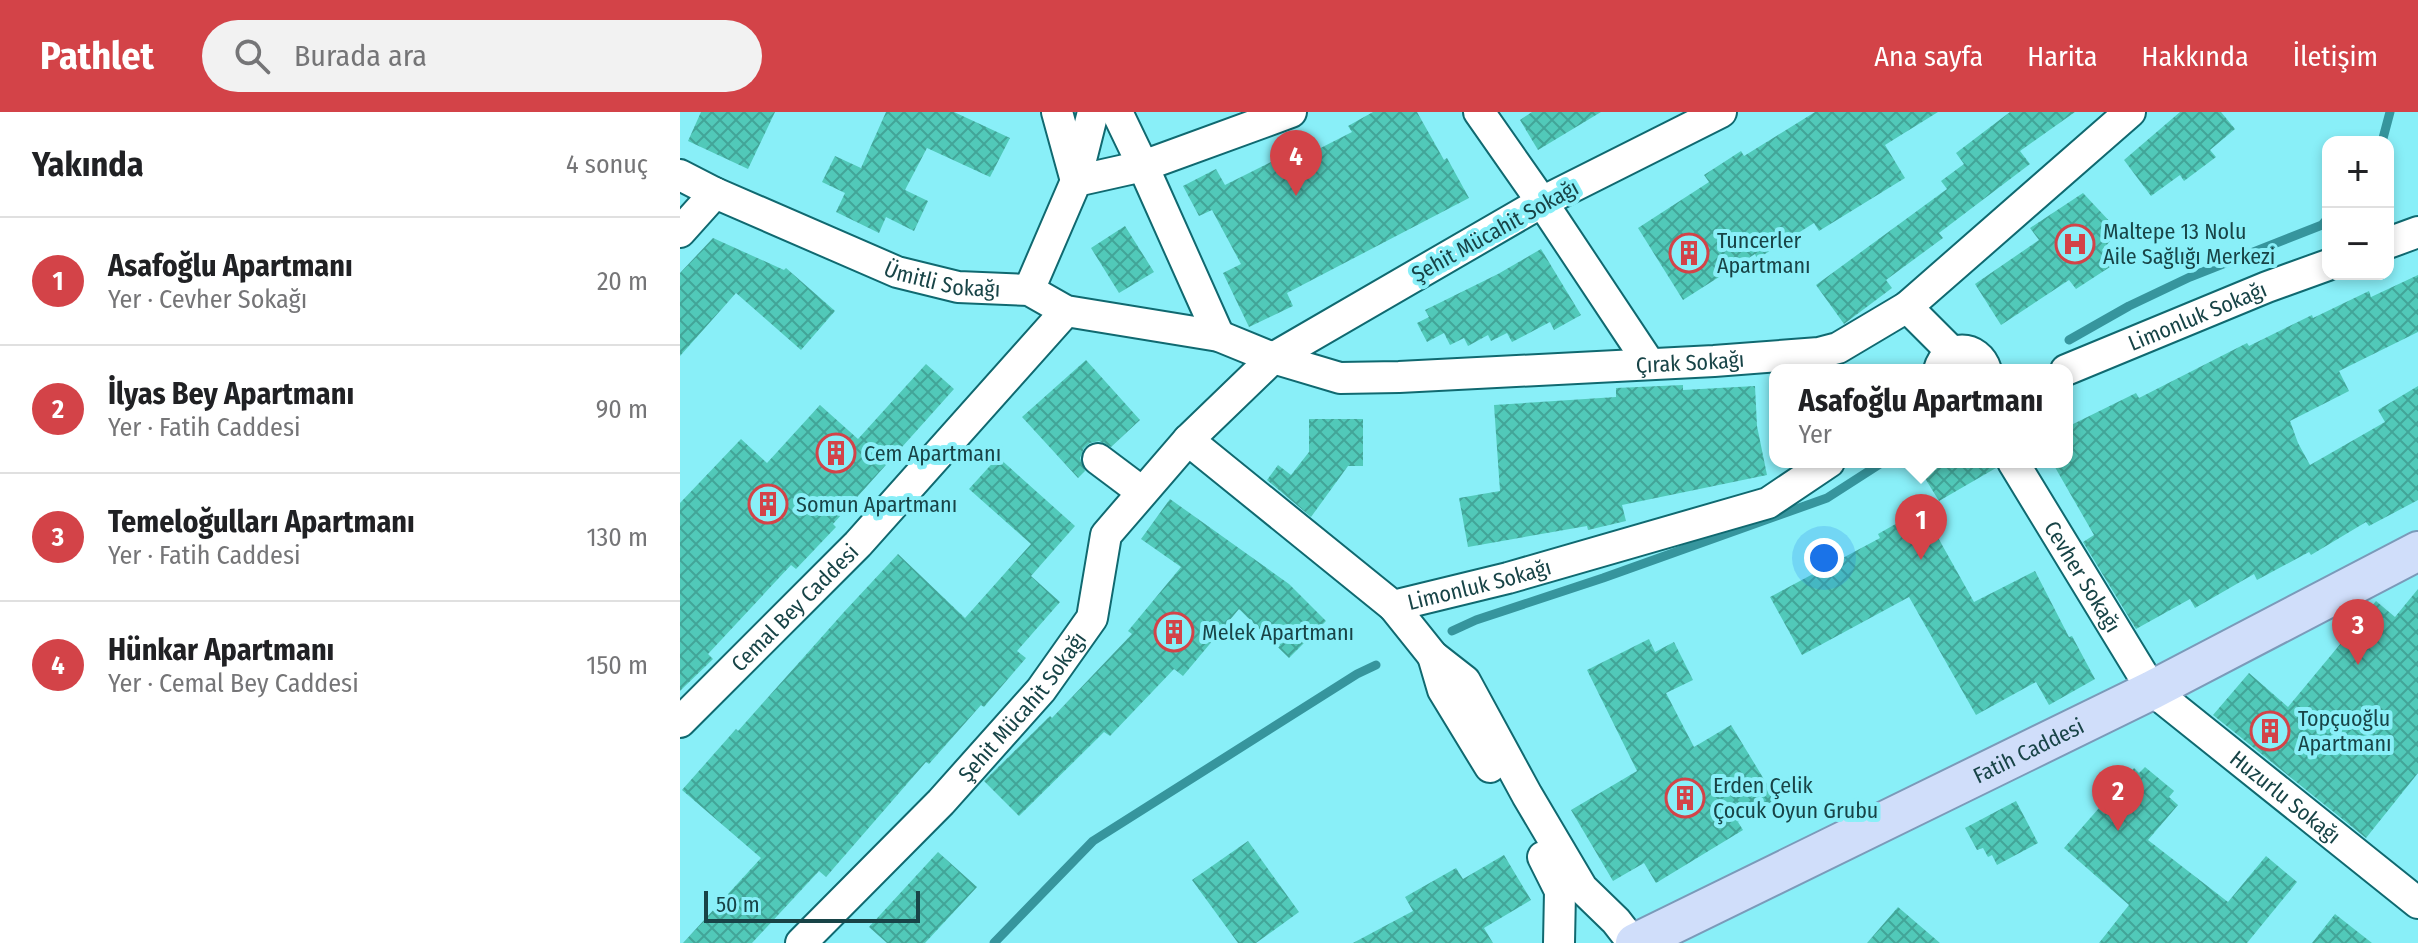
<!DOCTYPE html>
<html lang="tr">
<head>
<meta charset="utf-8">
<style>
	body { margin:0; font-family:"Fira Sans Condensed",sans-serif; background:#f2f2f2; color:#202124 }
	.controls { position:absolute; right:24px; top:24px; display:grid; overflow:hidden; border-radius:16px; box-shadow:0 4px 12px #0003 }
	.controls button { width:72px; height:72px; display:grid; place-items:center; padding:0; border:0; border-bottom:2px solid #e0e0e0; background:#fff; color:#202124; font:40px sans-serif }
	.scale { position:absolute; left:24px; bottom:20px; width:216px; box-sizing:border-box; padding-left:8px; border:4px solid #184447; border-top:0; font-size:22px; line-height:28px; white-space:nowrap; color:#184447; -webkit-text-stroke:6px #89eff8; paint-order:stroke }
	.you { position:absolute; left:1144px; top:446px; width:28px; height:28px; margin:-20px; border:6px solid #fff; border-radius:50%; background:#1a73e8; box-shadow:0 0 0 12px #1a73e833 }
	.badge { display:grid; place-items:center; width:52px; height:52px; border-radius:50%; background:#d34348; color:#fff; font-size:26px; font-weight:700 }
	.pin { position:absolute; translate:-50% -66px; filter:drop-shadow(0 2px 4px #0008) }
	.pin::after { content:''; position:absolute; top:42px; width:28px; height:24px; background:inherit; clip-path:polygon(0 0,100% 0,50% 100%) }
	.popup { position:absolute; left:1089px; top:252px; width:304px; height:104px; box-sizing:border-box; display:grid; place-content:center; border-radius:16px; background:#fff; filter:drop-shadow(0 2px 6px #0005); font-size:26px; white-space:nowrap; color:#757577 }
	.popup b { font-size:30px; color:#202124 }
	.popup::after { content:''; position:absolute; left:50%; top:100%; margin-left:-16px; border:16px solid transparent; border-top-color:#fff }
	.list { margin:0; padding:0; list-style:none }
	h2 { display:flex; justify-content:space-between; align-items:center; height:104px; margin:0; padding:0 32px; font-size:34px }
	h2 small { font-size:26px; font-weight:400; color:#757577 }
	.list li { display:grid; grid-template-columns:52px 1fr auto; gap:24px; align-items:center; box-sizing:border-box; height:128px; padding:0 32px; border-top:2px solid #e0e0e0 }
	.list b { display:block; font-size:30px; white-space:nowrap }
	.list p { margin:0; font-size:26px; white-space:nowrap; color:#757577 }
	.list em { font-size:26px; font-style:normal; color:#757577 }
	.icon { flex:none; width:44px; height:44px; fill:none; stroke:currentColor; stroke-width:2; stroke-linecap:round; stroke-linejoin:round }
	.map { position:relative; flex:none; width:1738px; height:831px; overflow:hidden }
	header { display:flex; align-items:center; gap:48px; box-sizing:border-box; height:112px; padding:0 40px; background:#d34348; color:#fff }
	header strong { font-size:38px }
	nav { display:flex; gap:44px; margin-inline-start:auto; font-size:28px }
	.search { width:560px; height:72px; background:#f2f2f2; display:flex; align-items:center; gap:20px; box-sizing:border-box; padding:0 28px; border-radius:44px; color:#757577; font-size:30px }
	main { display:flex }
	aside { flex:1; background:#fff }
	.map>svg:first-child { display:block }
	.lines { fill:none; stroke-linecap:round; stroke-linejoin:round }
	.stream { stroke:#36959d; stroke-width:9 }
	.building { fill:url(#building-cross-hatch) }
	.minor-casing { stroke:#106970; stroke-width:34 }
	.major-casing { stroke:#7b9ab9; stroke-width:42 }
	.minor { stroke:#fff; stroke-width:30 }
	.major { stroke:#d0defa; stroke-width:38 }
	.labels { text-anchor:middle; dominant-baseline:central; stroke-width:8; stroke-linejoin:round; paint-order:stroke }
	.street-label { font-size:22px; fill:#184447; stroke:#89eff8 }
	.poi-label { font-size:22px; fill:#184447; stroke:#89eff8; text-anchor:start }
</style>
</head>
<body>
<header>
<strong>Pathlet</strong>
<div class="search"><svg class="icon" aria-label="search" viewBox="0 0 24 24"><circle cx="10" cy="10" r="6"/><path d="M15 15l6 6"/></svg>Burada ara</div>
<nav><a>Ana sayfa</a><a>Harita</a><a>Hakkında</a><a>İletişim</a></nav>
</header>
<main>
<aside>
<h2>Yakında<small>4 sonuç</small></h2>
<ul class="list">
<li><span class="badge">1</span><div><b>Asafoğlu Apartmanı</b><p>Yer · Cevher Sokağı</p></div><em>20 m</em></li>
<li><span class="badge">2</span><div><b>İlyas Bey Apartmanı</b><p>Yer · Fatih Caddesi</p></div><em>90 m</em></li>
<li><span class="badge">3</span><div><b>Temeloğulları Apartmanı</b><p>Yer · Fatih Caddesi</p></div><em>130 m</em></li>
<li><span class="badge">4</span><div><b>Hünkar Apartmanı</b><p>Yer · Cemal Bey Caddesi</p></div><em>150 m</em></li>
</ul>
</aside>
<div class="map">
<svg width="1738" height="831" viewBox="0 0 1738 831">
	<defs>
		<pattern id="building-cross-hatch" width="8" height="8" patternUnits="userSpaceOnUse" patternTransform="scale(2)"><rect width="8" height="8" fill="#51c9b9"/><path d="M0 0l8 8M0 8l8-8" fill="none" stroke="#42a598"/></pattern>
	</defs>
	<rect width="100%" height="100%" fill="#89eff8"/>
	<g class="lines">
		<path class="stream" d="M1702,30L1710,0
			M1389,228L1449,194L1510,165L1642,113L1648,106
			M772,519L796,508L923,466L1147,386L1203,350
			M314,831L413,729L677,562L696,553"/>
	</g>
	<path class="building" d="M21,0H95L68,57L8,29Z
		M206,0H274L330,26L310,65L247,36L225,78L248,89L234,119L206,105L199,121L156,100L165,81L142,70L155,44L181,56Z
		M693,0H737L764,48L767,46L789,86L607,181L613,194L569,215L543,161L561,152L532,98L519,104L503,74L536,57L545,73L617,37L621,46L672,20L668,14Z
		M852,0H921L858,38L840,8Z
		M1135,0H1258L1205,33L1225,66L1139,119L1134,111L1077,147L1075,142L1003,188L958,116L1029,70L1024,63L1061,39L1064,44Z
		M1330,0H1395L1340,39L1350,52L1259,121L1263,126L1206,168L1212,176L1164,212L1136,173L1267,77L1261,69L1284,52L1276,41Z
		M1500,0H1541L1555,17L1530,38L1536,45L1504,69L1500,63L1471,84L1444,48Z
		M1403,81L1433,113V126L1422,138L1433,153L1396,177L1389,168L1321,213L1295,172L1359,128L1350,116Z
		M445,114L474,160L439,181L411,136Z
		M33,126L104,158L106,156L155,199L121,238L56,181L0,244V161Z
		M861,137L901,203L874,218L870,210L832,230L827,221L811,229L808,223L788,234L784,226L770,233L764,221L747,230L737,211L749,205L745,198L818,162Z
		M1738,163V220L1659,259L1669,279L1610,309L1618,331L1630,353L1705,310L1698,298L1738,274V388L1689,414L1686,410L1631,443L1629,440L1577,468L1574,462L1515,496L1510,487L1456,517L1403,430L1414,423L1372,350H1387V315L1456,281L1459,286L1567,231L1569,234L1632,203L1633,206L1689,179L1691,185Z
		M406,248L460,308L431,335L419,329L410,331L404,336L400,346L405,359L398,366L342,305Z
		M246,252L274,277L153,412L156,415L116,457L111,453L28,542L33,547L0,579V391L61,327L87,351L140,293L178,327Z
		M1003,273V278L1075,274L1077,314L1087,363L942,393L946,409L908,418L907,414L788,435L779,386L820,379L814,293L936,285V276Z
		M629,307H683V354H668L631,405L587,368L598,353L611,363L629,340Z
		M318,345L395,414L351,464L380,490L337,539L346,546L304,595L301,593L249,652L246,650L146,765L139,759L72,831H3L81,746L2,678L56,617L58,619L164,500L218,442L285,506L351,432L289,377Z
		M1235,350H1315L1316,356L1259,389Z
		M490,387L609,472L646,509L609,546L559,497L503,564L494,557L430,624L424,620L339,704L304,669L370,604L372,606L452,522L448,519L501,455L461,427Z
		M1242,397L1294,490L1355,459L1389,525L1392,524L1415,567L1369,593L1356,570L1296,603L1229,485L1122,543L1090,485L1200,426L1198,422Z
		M1738,477V661L1686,726L1533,603L1569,561L1608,595L1696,489L1715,505Z
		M969,527L975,540L994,530L1013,568L986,581L1014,635L1051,613L1096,687L1058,710L1063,718L976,771L964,751L933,769L891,698L957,659L907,558Z
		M1465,655L1494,679L1489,685L1498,693L1468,728L1548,790L1586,744L1617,770L1567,831H1419L1449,793L1384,736L1454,656L1459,661Z
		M1336,689L1358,731L1317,753L1312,743L1308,745L1303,736L1297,738L1285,716Z
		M568,729L619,800L576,831H558L512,768Z
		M258,740L297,775L245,831H207L189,815Z
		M824,743L851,788L804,816L813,831H673L733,799L725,785L776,756L783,767Z
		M1218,795L1260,831H1187Z
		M1655,802L1692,831H1632Z"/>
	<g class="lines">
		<defs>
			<g id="minor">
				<path d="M377,0L396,69"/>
				<path d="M437,0L463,54L611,0"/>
				<path d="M799,0L862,90L969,251"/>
				<path id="s1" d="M1041,0L862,90L593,246L508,328L713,494L828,466L1088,391L1149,350"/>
				<path id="s2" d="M0,63L35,81L217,160L278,175L349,178L386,199L539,224L593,246L660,266L719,265L1034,249L1139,241L1158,236L1227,195L1450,0"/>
				<path d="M396,67L413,0"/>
				<path d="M0,120L35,81"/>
				<path d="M1708,131L1738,120"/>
				<path d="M349,178L396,69L463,54L539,224"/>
				<path d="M1227,195L1272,240"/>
				<path d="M1259,258C1266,232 1298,232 1306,258"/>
				<path id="s3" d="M1386,258L1587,175L1648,153"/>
				<path d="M418,347L462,380"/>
				<path id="s4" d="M1333,350L1472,578L1738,791"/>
				<path d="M713,494L753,544L785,569L847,683L902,776L936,809L953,831"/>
				<path d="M753,544L763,578L810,655"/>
				<path id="s5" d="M0,610L178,432L386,199"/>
				<path d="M863,745L880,779L879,831"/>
				<path id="s6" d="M121,831L261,690L361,578L412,506L426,423L508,328"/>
			</g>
			<g id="major">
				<path id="s7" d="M955,831L1472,578L1738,439"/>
			</g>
		</defs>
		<use href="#minor" class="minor-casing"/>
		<use href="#major" class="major-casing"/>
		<use href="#minor" class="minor"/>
		<use href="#major" class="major"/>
	</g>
	<defs>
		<symbol id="hospital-ring" viewBox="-11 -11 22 22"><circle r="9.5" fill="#89eff8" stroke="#d34348" stroke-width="1.5"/><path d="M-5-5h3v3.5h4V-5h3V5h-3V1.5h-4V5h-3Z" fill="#d34348"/></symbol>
		<symbol id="building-ring" viewBox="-11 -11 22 22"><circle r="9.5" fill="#89eff8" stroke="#d34348" stroke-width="1.5"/><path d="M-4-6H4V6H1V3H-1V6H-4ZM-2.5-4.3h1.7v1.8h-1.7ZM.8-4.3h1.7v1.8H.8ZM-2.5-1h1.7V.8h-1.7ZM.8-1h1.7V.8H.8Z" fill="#d34348"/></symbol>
	</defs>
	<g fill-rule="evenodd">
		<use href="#hospital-ring" x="1373" y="110" width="44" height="44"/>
		<use href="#building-ring" x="987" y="119" width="44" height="44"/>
		<use href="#building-ring" x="134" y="319" width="44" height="44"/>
		<use href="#building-ring" x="66" y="370" width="44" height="44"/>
		<use href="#building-ring" x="472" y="498" width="44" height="44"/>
		<use href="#building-ring" x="1568" y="597" width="44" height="44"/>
		<use href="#building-ring" x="983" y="664" width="44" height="44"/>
	</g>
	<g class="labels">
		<g class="street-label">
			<text transform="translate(815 119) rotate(-29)">Şehit Mücahit Sokağı</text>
			<text stroke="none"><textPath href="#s2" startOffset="284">Ümitli Sokağı</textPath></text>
			<text stroke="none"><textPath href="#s3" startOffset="142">Limonluk Sokağı</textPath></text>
			<text stroke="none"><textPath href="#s2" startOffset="1048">Çırak Sokağı</textPath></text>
			<text stroke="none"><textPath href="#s4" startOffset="134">Cevher Sokağı</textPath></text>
			<text stroke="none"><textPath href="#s1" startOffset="982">Limonluk Sokağı</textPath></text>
			<text stroke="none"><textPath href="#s5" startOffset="162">Cemal Bey Caddesi</textPath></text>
			<text stroke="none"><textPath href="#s6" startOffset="324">Şehit Mücahit Sokağı</textPath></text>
			<text stroke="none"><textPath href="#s7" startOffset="438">Fatih Caddesi</textPath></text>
			<text stroke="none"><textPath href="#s4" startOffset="438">Huzurlu Sokağı</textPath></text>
		</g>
		<g class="poi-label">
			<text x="1423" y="119">Maltepe 13 Nolu<tspan x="1423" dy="25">Aile Sağlığı Merkezi</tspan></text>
			<text x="1037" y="128">Tuncerler<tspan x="1037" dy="25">Apartmanı</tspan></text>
			<text x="184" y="341">Cem Apartmanı</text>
			<text x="116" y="392">Somun Apartmanı</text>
			<text x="522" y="520">Melek Apartmanı</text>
			<text x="1618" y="606">Topçuoğlu<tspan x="1618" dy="25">Apartmanı</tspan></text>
			<text x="1033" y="673">Erden Çelik<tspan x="1033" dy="25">Çocuk Oyun Grubu</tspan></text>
		</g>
	</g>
</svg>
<div class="controls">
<button>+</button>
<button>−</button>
</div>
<div class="scale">50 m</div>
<div class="you"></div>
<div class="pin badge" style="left:1241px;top:448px">1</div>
<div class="popup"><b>Asafoğlu Apartmanı</b>Yer</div>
<div class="pin badge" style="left:1438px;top:719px">2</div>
<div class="pin badge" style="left:1678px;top:553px">3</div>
<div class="pin badge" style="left:616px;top:84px">4</div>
</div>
</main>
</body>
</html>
